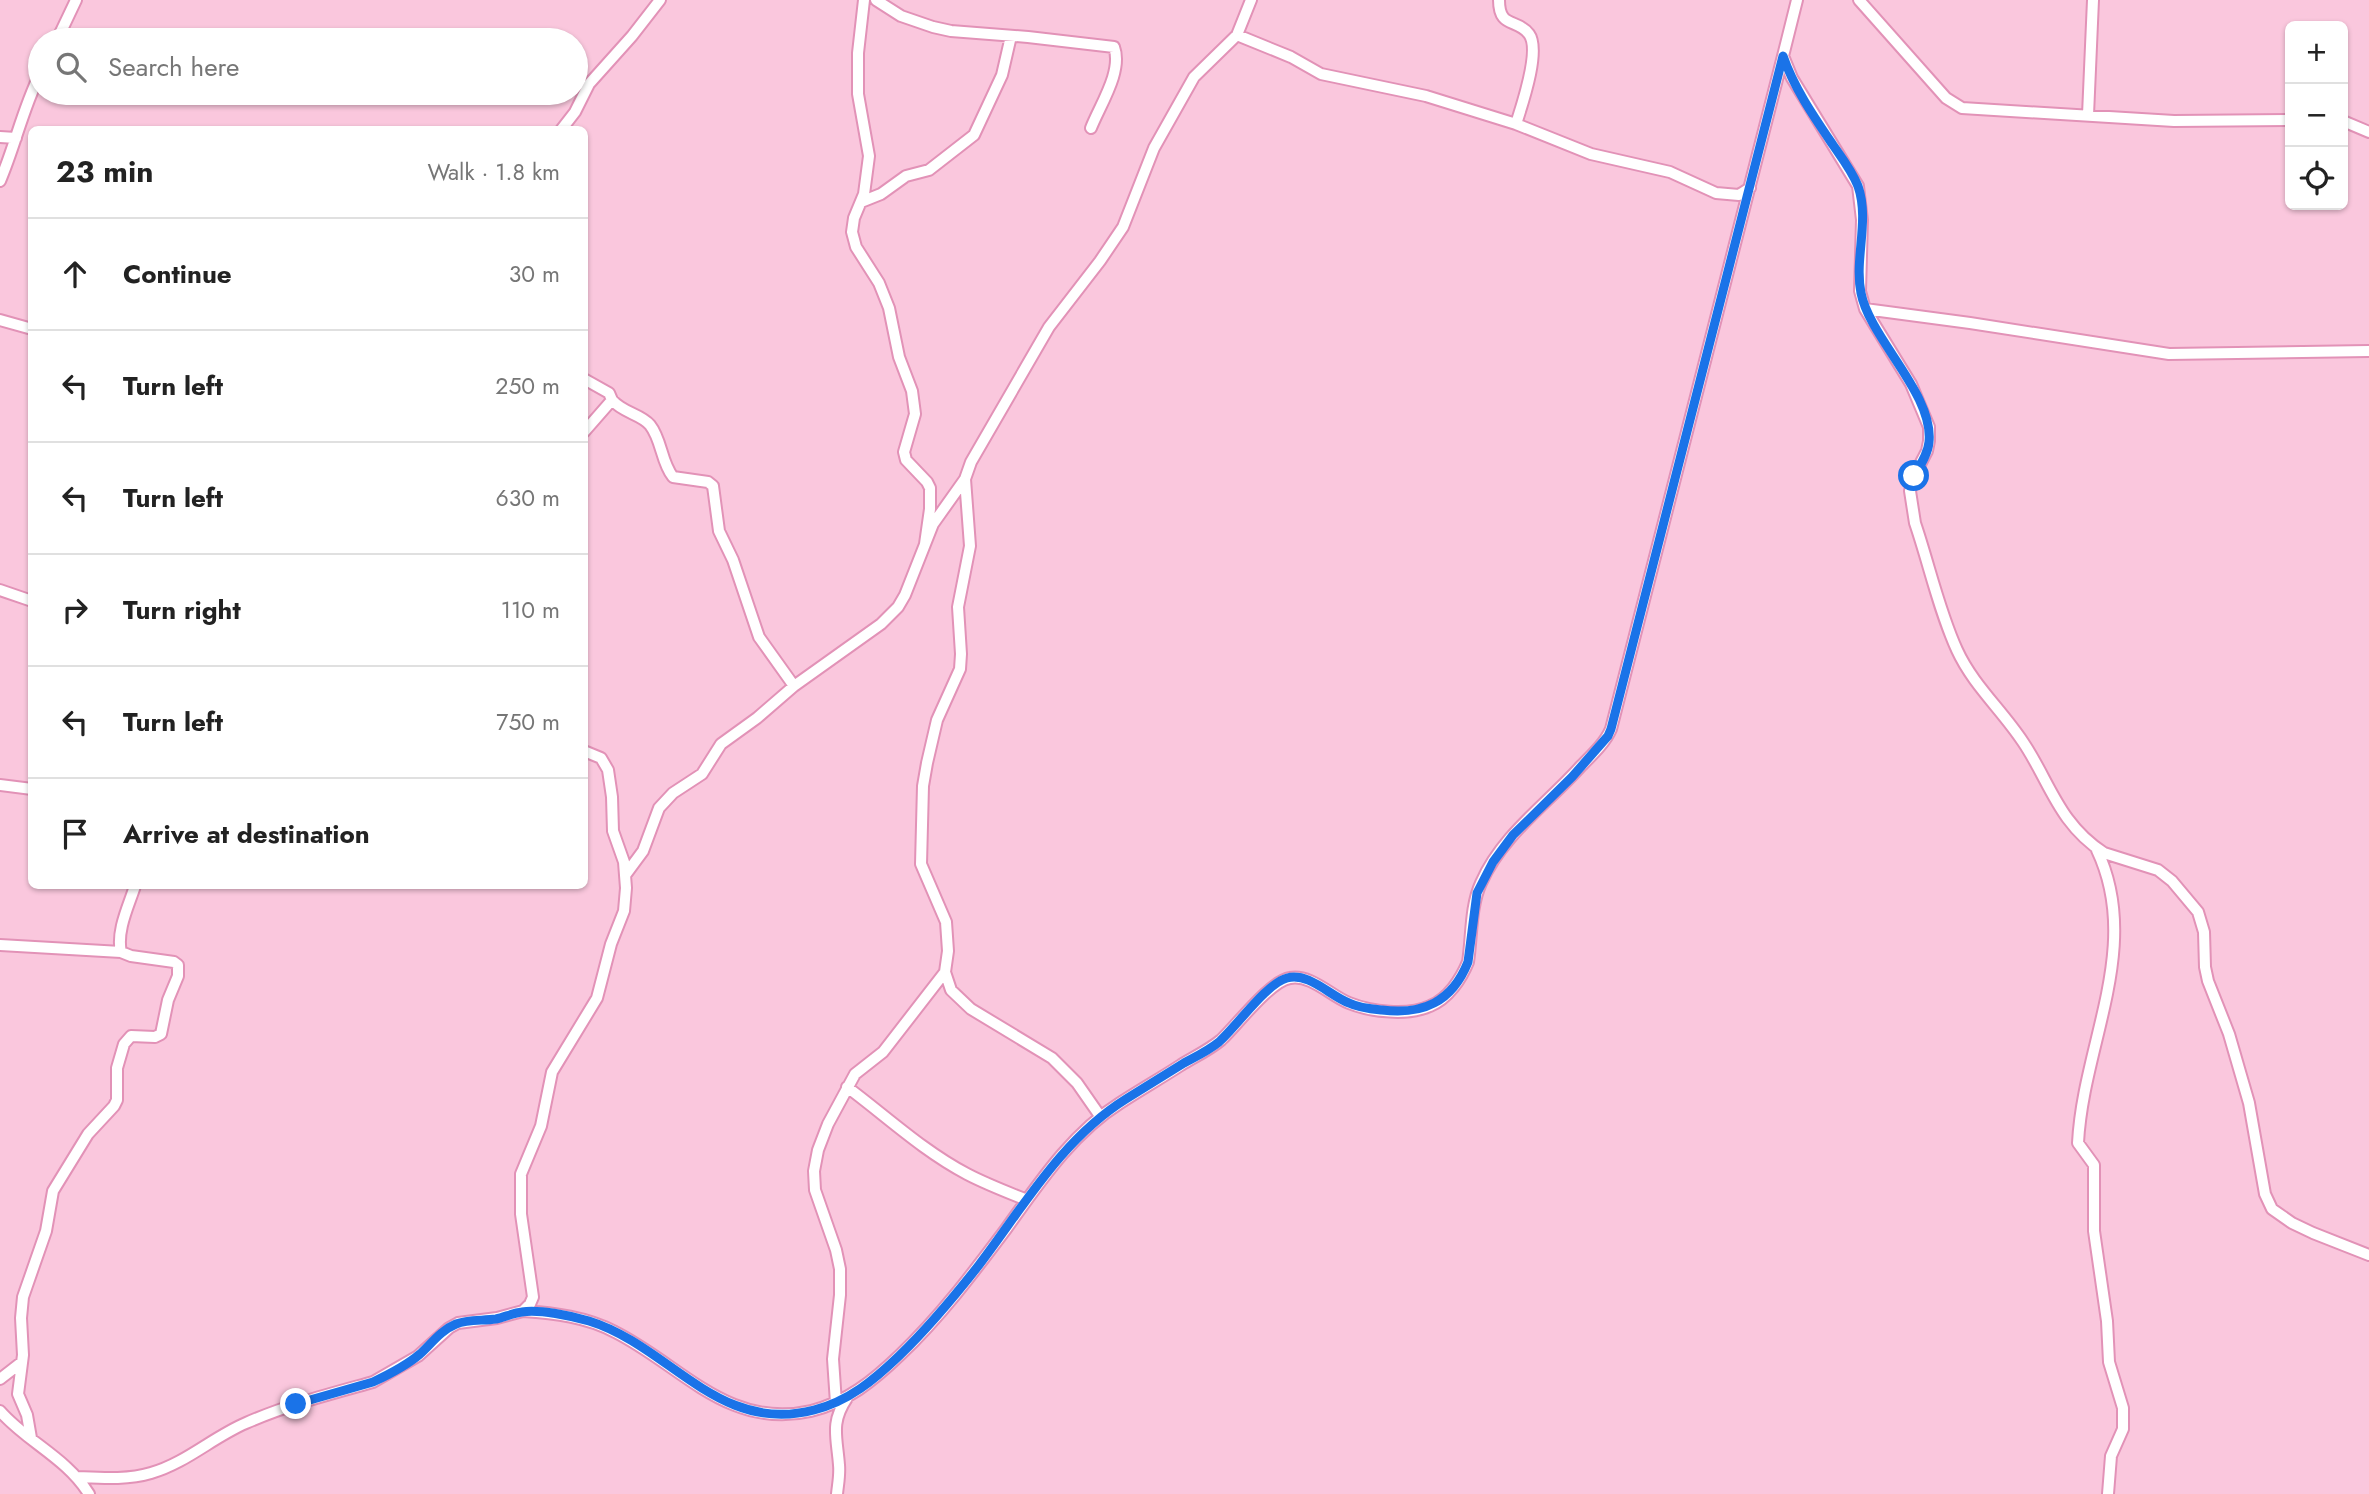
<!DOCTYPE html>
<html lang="en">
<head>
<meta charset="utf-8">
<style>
	body { margin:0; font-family:Jost,sans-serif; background:#f6f6f6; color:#222 }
	.controls { position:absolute; right:21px; top:21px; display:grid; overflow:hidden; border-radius:10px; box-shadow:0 2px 5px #0004 }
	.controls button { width:63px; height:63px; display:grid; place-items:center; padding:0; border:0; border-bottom:2px solid #e0e0e0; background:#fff; color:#222; font:35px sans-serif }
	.stop { position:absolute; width:21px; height:21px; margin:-16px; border:5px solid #1a73e8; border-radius:50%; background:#fff }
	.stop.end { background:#1a73e8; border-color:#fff; box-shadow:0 2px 7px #0008 }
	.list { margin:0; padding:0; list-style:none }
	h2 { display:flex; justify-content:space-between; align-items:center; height:91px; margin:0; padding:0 28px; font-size:30px }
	h2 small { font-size:23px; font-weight:400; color:#767676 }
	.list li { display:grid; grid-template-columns:46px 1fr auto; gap:21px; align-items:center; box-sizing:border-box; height:112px; padding:0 28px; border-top:2px solid #e0e0e0 }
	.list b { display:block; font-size:26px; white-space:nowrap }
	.list em { font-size:23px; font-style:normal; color:#767676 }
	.icon { flex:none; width:38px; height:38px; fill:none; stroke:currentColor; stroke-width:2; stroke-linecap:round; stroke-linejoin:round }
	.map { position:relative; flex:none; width:2369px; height:1494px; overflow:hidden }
	.search { position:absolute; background:#fff; box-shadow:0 2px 5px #0004; left:28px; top:28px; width:560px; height:77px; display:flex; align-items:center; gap:18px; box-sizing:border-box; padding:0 24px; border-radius:38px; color:#767676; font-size:26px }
	.panel { position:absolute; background:#fff; box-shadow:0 2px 5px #0004; left:28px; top:126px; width:560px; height:763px; border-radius:10px }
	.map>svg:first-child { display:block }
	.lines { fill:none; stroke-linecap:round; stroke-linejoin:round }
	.street-casing { stroke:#e292b7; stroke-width:14 }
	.street { stroke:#fff; stroke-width:10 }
	.route { stroke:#1a73e8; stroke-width:9 }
</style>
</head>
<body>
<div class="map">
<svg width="2369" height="1494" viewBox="0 0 2369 1494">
	<rect width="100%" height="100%" fill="#fac7dd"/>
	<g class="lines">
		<defs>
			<path id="street" d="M864,0L858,53V94L869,156L864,194L854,218L852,232L856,247L879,283L889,308L899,357L912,391L915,414L904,452L906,460L927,482L930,488V509L925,544
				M876,0L901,16L933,27L951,31L1028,37L1114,47C1123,71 1100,105 1091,128
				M1499,0C1499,29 1517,18 1529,34C1541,50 1522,105 1516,124
				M1797,0L1783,56L1792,78L1858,186L1862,220L1860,291L1865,309L1911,384L1929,427V441L1927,451L1914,476L1910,491L1915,523C1929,564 1939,611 1957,650C1973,685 2002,710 2023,742C2050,782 2058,823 2104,853L2158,870L2172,881L2198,912L2204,932L2205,967L2208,981L2229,1034L2249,1103L2265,1194L2272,1209L2292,1223L2313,1233L2369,1255
				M1859,0L1946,98L1962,108L2174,121L2290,120
				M1237,35L1291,57L1321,74L1426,96L1516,124L1591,154L1670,172L1716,193L1739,195L1750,188
				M57,40L76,0
				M2088,115L2093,0
				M2343,121L2369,132
				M561,130L575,112L589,84L632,36L660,0
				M0,137L16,138
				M0,181C15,146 23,108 40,74
				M861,202L881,194L906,176L929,170L974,135L1002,75L1011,36
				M1865,309L1970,323L2169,354L2369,351
				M0,320L32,329
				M584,379L609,393L612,400L584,432
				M612,400C623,413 641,414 650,425C662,440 661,462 673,477L708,482L713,486L719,531L733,560L759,637L794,686
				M0,590L32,601
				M0,785L32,789
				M2097,850C2143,947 2083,1044 2078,1143L2094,1165V1231L2107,1321L2109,1362L2123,1408V1429L2111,1456L2108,1494
				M626,874L643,851L659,808L673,793L702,774L721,744L757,718L794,686L881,624L898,607L905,595L933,524L965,479
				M0,945L121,952
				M847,1087C886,1116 923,1151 967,1174C986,1184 1007,1192 1027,1200
				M1100,1116L1077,1083L1052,1058L971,1009L951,990L945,972L948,951L946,922L921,864L923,786L927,763L937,720L960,669L961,654L958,607L970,546L965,479L971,462L1049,327L1100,261L1123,227L1154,148L1194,77L1237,35L1251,0
				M523,1311C554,1313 587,1317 615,1332C681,1365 728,1430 811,1411C847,1402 873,1381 900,1355C940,1317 973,1273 1006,1229C1039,1183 1072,1133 1120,1103C1140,1090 1161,1078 1181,1065C1194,1057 1209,1050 1221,1040C1237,1025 1270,981 1290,978C1311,974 1331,996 1349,1003C1371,1012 1408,1016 1430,1006C1448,999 1461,979 1468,962C1472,937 1470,907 1481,883C1502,835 1547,804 1581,766C1592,755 1605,743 1611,729L1783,56
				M0,1379L22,1362
				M836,1403L833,1359L840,1295V1269L836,1250L815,1190L814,1171L818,1150L828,1124L855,1074L883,1052L945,972
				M0,1411C27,1442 67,1458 89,1494
				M31,1438L27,1415L18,1394L23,1355L21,1318L23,1297L46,1231L53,1191L88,1134L114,1106L117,1100V1068L124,1044L131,1036L155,1037L161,1034L168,1000L178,976V965L174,962L131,956L121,952C116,931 129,905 135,886
				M77,1477C101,1478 128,1480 151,1473C186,1463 213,1437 246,1423C287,1405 330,1394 373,1382L418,1356L449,1328L458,1323L497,1318L523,1311L530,1304L533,1297L521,1214V1174L541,1126L552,1072L597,998L611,944L624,911L626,888L624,862L613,831L612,797L608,770L601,758L584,751
				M837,1494C838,1484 840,1475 839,1465C837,1437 830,1423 847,1398"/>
		</defs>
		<use href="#street" class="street-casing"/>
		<use href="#street" class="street"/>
	</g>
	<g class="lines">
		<path class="route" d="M296,1404L373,1382C390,1374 406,1366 420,1354C431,1344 441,1330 456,1324C468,1319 483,1321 496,1319C505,1317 513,1313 522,1312C539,1309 572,1316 589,1321C670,1346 718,1435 814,1410C849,1401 874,1380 899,1356C928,1328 954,1297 979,1265C1024,1206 1062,1139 1126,1099C1145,1087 1165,1075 1184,1063C1195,1057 1208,1051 1219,1042C1236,1027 1267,983 1287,978C1309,972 1330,996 1349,1003C1359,1008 1371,1009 1382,1010C1423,1015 1452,1002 1468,962L1477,893L1493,862L1513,835L1572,777L1608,736L1611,729L1783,56C1794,88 1814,117 1833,145C1842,158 1852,171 1858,186C1870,221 1854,258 1861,293C1870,339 1934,394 1929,442C1928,454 1920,466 1914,476"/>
	</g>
</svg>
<div class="controls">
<button>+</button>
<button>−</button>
<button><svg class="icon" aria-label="locate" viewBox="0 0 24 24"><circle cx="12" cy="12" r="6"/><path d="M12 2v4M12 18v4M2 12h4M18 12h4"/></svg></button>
</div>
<div class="stop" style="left:1914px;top:476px"></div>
<div class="stop end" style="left:296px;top:1404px"></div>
<div class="search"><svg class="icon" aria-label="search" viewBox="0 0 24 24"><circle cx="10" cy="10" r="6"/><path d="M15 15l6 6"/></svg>Search here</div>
<section class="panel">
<h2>23 min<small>Walk · 1.8 km</small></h2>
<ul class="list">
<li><svg class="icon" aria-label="ahead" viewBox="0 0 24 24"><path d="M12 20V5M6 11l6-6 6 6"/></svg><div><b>Continue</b></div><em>30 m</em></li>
<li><svg class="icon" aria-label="left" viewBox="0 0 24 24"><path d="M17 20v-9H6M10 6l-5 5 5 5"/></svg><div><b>Turn left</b></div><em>250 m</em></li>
<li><svg class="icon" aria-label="left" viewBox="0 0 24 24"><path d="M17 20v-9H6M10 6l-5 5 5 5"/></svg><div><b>Turn left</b></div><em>630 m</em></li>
<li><svg class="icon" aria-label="right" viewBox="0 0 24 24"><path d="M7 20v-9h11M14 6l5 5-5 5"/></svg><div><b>Turn right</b></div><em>110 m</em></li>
<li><svg class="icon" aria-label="left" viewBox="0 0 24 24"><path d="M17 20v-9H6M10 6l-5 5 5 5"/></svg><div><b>Turn left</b></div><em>750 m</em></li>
<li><svg class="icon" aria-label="arrive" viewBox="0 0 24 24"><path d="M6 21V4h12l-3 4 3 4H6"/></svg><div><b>Arrive at destination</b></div></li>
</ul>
</section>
</div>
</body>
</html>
